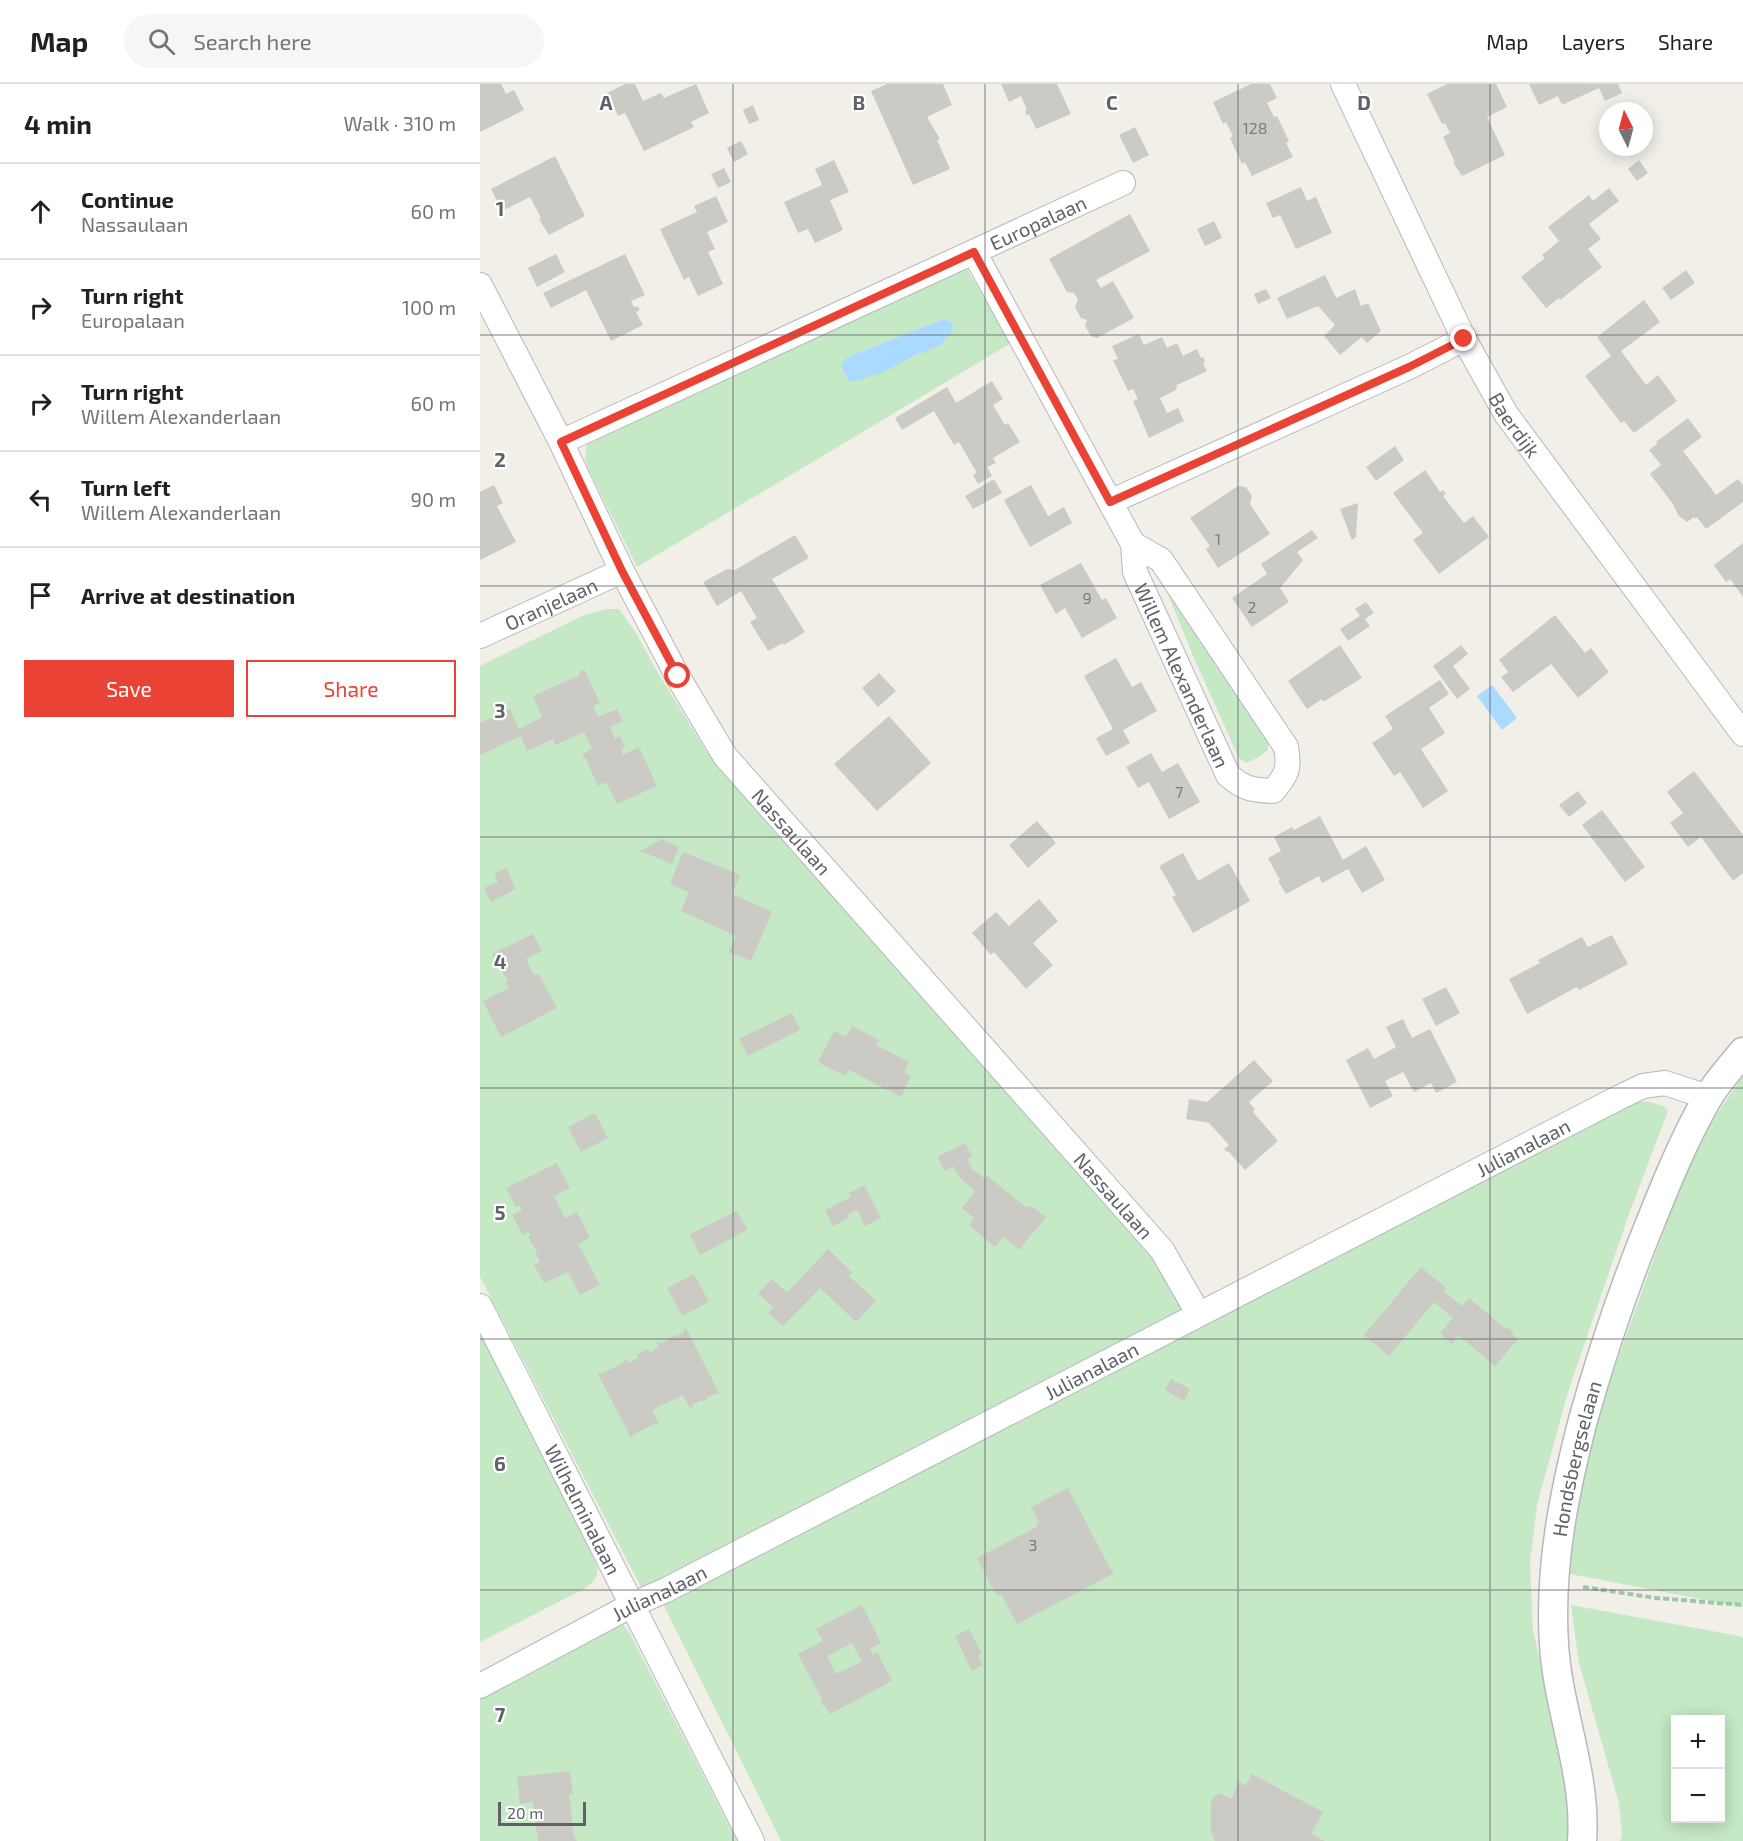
<!DOCTYPE html>
<html lang="en">
<head>
<meta charset="utf-8">
<style>
	body { margin:0; font-family:"Exo 2",sans-serif; background:#f6f6f6; color:#202124 }
	.controls { position:absolute; right:18px; bottom:18px; display:grid; overflow:hidden; border-radius:0px; box-shadow:0 3px 15px #0003 }
	.controls button { width:54px; height:54px; display:grid; place-items:center; padding:0; border:0; border-bottom:2px solid #e0e0e0; background:#fff; color:#202124; font:30px sans-serif }
	.compass { position:absolute; left:1119px; top:18px; width:54px; height:54px; border-radius:50%; background:#fff; box-shadow:0 3px 15px #0003; rotate:354deg }
	.scale { position:absolute; left:18px; bottom:15px; width:88px; box-sizing:border-box; padding-left:6px; border:3px solid #5f6368; border-top:0; font-size:16px; line-height:21px; white-space:nowrap; color:#5f6368; -webkit-text-stroke:4px #fff; paint-order:stroke }
	.stop { position:absolute; width:18px; height:18px; margin:-14px; border:4px solid #ea4335; border-radius:50%; background:#fff }
	.stop.end { background:#ea4335; border-color:#fff; box-shadow:0 2px 6px #0008 }
	.list { margin:0; padding:0; list-style:none }
	h2 { display:flex; justify-content:space-between; align-items:center; height:78px; margin:0; padding:0 24px; font-size:26px }
	h2 small { font-size:20px; font-weight:400; color:#757577 }
	.list li { display:grid; grid-template-columns:39px 1fr auto; gap:18px; align-items:center; box-sizing:border-box; height:96px; padding:0 24px; border-top:2px solid #e0e0e0 }
	.list b { display:block; font-size:22px; white-space:nowrap }
	.list p { margin:0; font-size:20px; white-space:nowrap; color:#757577 }
	.list em { font-size:20px; font-style:normal; color:#757577 }
	.actions { display:flex; gap:12px; padding:18px 24px }
	.actions a { flex:1; padding:14px 0; border:2px solid #ea4335; border-radius:0px; text-align:center; font-size:21px; color:#ea4335 }
	.actions .main { background:#ea4335; color:#fff }
	.icon { flex:none; width:33px; height:33px; fill:none; stroke:currentColor; stroke-width:2; stroke-linecap:round; stroke-linejoin:round }
	.map { position:relative; flex:none; width:1263px; height:1757px; overflow:hidden }
	header { display:flex; align-items:center; gap:36px; box-sizing:border-box; height:84px; padding:0 30px; background:#fff; border-bottom:2px solid #e0e0e0 }
	header strong { font-size:28px }
	nav { display:flex; gap:33px; margin-inline-start:auto; font-size:21px }
	.search { width:420px; height:54px; background:#f6f6f6; display:flex; align-items:center; gap:15px; box-sizing:border-box; padding:0 21px; border-radius:33px; color:#757577; font-size:22px }
	main { display:flex }
	aside { flex:1; background:#fff }
	.map>svg:first-child { display:block }
	.green { fill:#c5e8c5; fill-rule:evenodd }
	.water { fill:#aadaff }
	.building { fill:#cccac5; fill-rule:evenodd }
	.lines { fill:none; stroke-linecap:round; stroke-linejoin:round }
	.minor-casing { stroke:#b5b8bc; stroke-width:26 }
	.tertiary-casing { stroke:#b5b8bc; stroke-width:31 }
	.path { stroke:#9cc7a9; stroke-width:4; stroke-dasharray:6 3; stroke-linecap:butt }
	.minor { stroke:#fff; stroke-width:24 }
	.tertiary { stroke:#fff; stroke-width:28 }
	.route { stroke:#ea4335; stroke-width:8 }
	.grid { fill:none; stroke:#5f6368; stroke-width:1.5; stroke-opacity:0.55 }
	.labels { text-anchor:middle; dominant-baseline:central; stroke-width:4.5; stroke-linejoin:round; paint-order:stroke }
	.number-label { font-size:16px; fill:#7a7d7f }
	.street-label { font-size:20px; fill:#5f6368; stroke:#fff }
	.grid-label { font-size:20px; text-anchor:middle; font-weight:bold; fill:#5f6368; stroke:#fff; stroke-width:4.5; stroke-linejoin:round; paint-order:stroke }
</style>
</head>
<body>
<header>
<strong>Map</strong>
<div class="search"><svg class="icon" aria-label="search" viewBox="0 0 24 24"><circle cx="10" cy="10" r="6"/><path d="M15 15l6 6"/></svg>Search here</div>
<nav><a>Map</a><a>Layers</a><a>Share</a></nav>
</header>
<main>
<aside>
<h2>4 min<small>Walk · 310 m</small></h2>
<ul class="list">
<li><svg class="icon" aria-label="ahead" viewBox="0 0 24 24"><path d="M12 20V5M6 11l6-6 6 6"/></svg><div><b>Continue</b><p>Nassaulaan</p></div><em>60 m</em></li>
<li><svg class="icon" aria-label="right" viewBox="0 0 24 24"><path d="M7 20v-9h11M14 6l5 5-5 5"/></svg><div><b>Turn right</b><p>Europalaan</p></div><em>100 m</em></li>
<li><svg class="icon" aria-label="right" viewBox="0 0 24 24"><path d="M7 20v-9h11M14 6l5 5-5 5"/></svg><div><b>Turn right</b><p>Willem Alexanderlaan</p></div><em>60 m</em></li>
<li><svg class="icon" aria-label="left" viewBox="0 0 24 24"><path d="M17 20v-9H6M10 6l-5 5 5 5"/></svg><div><b>Turn left</b><p>Willem Alexanderlaan</p></div><em>90 m</em></li>
<li><svg class="icon" aria-label="arrive" viewBox="0 0 24 24"><path d="M6 21V4h12l-3 4 3 4H6"/></svg><div><b>Arrive at destination</b></div></li>
</ul>
<div class="actions"><a class="main">Save</a><a>Share</a></div>
</aside>
<div class="map">
<svg width="1263" height="1757" viewBox="0 0 1263 1757">
	<rect width="100%" height="100%" fill="#f1efe8"/>
	<path class="green" d="M485,182L531,259L157,483L108,384L105,375L107,360L131,344ZM464,235L472,239L460,262L367,293L364,288L367,273Z
		M681,493L789,656L788,666L777,674L766,679L759,674L714,574Z
		M127,525H139L156,549L175,584L225,665L289,742L317,770L533,1008L717,1225L162,1505L0,1193V582L104,531Z
		M1263,992V1523L1090,1490C1094,1446 1098,1401 1111,1358C1116,1340 1124,1323 1127,1305L1200,1102L1232,1037Z
		M1167,1017L1183,1022L1188,1027L1149,1130L1088,1308L1057,1421L1050,1479L1053,1547L1077,1647L1089,1730L1088,1757H301L182,1518L1148,1020Z
		M0,1249L86,1419L91,1426L117,1482C119,1496 112,1498 102,1506L0,1558Z
		M1091,1521L1259,1552L1263,1554V1757H1140L1142,1751L1139,1719L1099,1579ZM1196,1636H1240V1734H1196Z
		M135,1539L143,1540L149,1548L257,1757H0V1607Z"/>
	<path class="water" d="M464,235L473,239L472,248L460,262L435,271L402,289L370,298L361,282L367,273Z
		M1012,601L1037,634L1022,646L997,612Z"/>
	<path class="building" d="M0,0H21L26,10L34,6L44,26L0,48Z
		M145,0H155L163,17L181,9L184,14L216,0L229,29L211,38L214,43L164,67L145,29L138,32L127,9Z
		M407,0H463L472,21L447,33L460,55L457,56L470,85L433,101L391,7Z
		M521,0H577L591,30L556,45L549,30L547,32L545,27L547,26L541,12L529,18Z
		M771,0H790L797,14L787,19L794,33L797,32L809,57L806,59L813,73L772,92L765,78L762,80L750,54L753,52L746,38L743,40L733,18Z
		M967,0H1016L1027,23L1007,33L1025,71L982,92L973,78H975L963,53L970,49L965,39L962,40L947,10Z
		M1049,0H1138L1142,9L1125,17L1119,4L1082,21L1078,12L1059,21Z
		M273,21L279,36L269,40L263,26Z
		M655,43L669,71L653,79L639,51Z
		M261,57L268,70L254,78L247,64Z
		M75,72L105,132L69,151L59,135L61,134L50,113L22,127L11,105Z
		M354,76L369,108L350,116L363,146L335,159L328,145L318,149L304,118L342,101L335,85Z
		M1159,76L1168,89L1157,97L1148,85Z
		M244,84L251,98L238,104L231,90Z
		M821,103L827,117L836,113L852,149L816,165L800,131L793,134L786,119Z
		M1129,104L1139,117L1109,140L1121,155L1108,165L1122,183L1080,216L1079,214L1066,224L1041,193L1065,174L1062,171L1079,157L1068,143L1109,111L1113,117Z
		M236,112L248,138L227,148L235,165L228,168L243,200L218,212L209,193L204,196L180,145L217,128L214,122Z
		M650,130L670,167L616,196L621,204L633,197L654,234L617,254L611,252L605,242L607,236L601,234L595,223L598,216L594,209L587,208L569,175Z
		M734,137L742,154L725,162L717,145Z
		M76,170L85,188L57,203L48,184Z
		M145,170L165,211L151,217L154,223L157,222L160,226L156,228L163,241L131,257L106,206L71,224L63,209Z
		M1206,186L1215,199L1191,216L1182,204Z
		M845,191L856,214L875,205L881,222L888,219L901,247L887,259L882,253L860,271L844,252L855,241L838,222L807,235L797,214Z
		M786,205L791,214L778,220L774,210Z
		M1164,216L1180,238L1141,267L1166,301L1178,291L1197,317L1154,349L1144,337L1141,339L1105,292L1131,272L1117,253Z
		M659,250L664,261L682,253L687,264L697,259L703,272L717,265L721,274L723,273L725,278L723,279L727,287L697,301L696,306L680,314L687,329L698,324L704,337L669,354L653,317L658,315L653,305L648,307L633,276L638,275L632,262Z
		M512,297L523,315L513,321L525,341L528,339L540,358L513,374L516,379L507,383L512,392L498,400L493,391L497,389L479,358L474,361L454,327L422,346L415,334L467,303L476,319Z
		M1208,334L1222,353L1203,367L1236,411L1258,395L1263,401V418L1226,445L1217,433L1215,435L1214,433L1207,438L1198,431L1193,420L1170,390L1181,381L1169,366L1177,360L1176,358Z
		M915,362L924,376L896,397L886,383Z
		M945,386L960,408L963,406L966,410L963,412L984,439L993,432L1009,453L959,490L933,456L943,449L913,409Z
		M514,395L522,409L493,425L485,412Z
		M14,401L23,419L17,422L36,458L0,476V408Z
		M551,401L568,432L584,423L592,439L550,463L524,416Z
		M758,402L766,403L772,412L770,420L790,450L738,484L726,465L730,462L710,434Z
		M878,419L876,453L872,456L860,425Z
		M832,446L838,454L817,468L823,476L800,504L809,518L772,543L752,514L787,490L781,480Z
		M315,451L329,474L292,495L325,548L304,561L303,559L288,567L270,538L277,534L261,507L237,522L223,498L247,485L255,486Z
		M1263,459V513L1250,495L1246,498L1234,481Z
		M601,479L622,516L626,514L637,534L602,554L585,524L576,530L560,501Z
		M886,518L894,529L885,535L890,542L868,557L860,545L880,532L875,525Z
		M1075,531L1105,569L1111,564L1129,588L1098,614L1071,580L1033,608L1021,593L1028,588L1019,576Z
		M860,561L882,594L843,618L842,615L827,625L808,597Z
		M981,561L988,570L973,582L990,605L977,615L953,582Z
		M636,574L652,603L661,598L677,627L643,646L650,659L626,672L616,654L633,645L604,592Z
		M104,585L120,619L113,622L118,633L137,625L143,637L130,643L135,655L140,652L145,663L141,665L143,671L159,663L177,702L137,720L126,698L118,702L105,673L104,674L102,670L112,665L104,648L75,661L73,655L47,667L41,652L0,671V639L30,625L39,645L47,641L62,633L53,612L100,591L99,588Z
		M399,589L416,607L398,623L382,604Z
		M960,596L969,610L949,624L965,649L941,665L968,707L943,724L920,688L914,692L892,659L913,645L905,632Z
		M409,632L451,679L397,727L354,680Z
		M671,669L682,688L698,679L720,718L689,735L669,698L658,704L646,683Z
		M1214,687L1263,751V789L1253,797L1221,753L1208,763L1190,739L1203,729L1187,708Z
		M1098,707L1107,719L1089,733L1079,721Z
		M1122,726L1165,783L1145,798L1102,741Z
		M840,732L863,776L886,762L905,796L882,809L868,785L842,799L839,792L806,810L798,797L800,796L788,774L801,767L794,753L812,743L814,746Z
		M557,737L576,759L548,784L529,761Z
		M182,755L199,763L192,780L160,767Z
		M203,768L260,791L252,810L292,828L271,877L249,868L256,852L201,827L209,808L190,800Z
		M703,769L718,797L749,779L770,817L713,849L692,813L696,811L679,782Z
		M26,784L36,805L11,818L4,804L18,798L14,790Z
		M559,815L578,837L553,859L573,881L546,905L514,868L511,871L492,849L516,828L529,842Z
		M53,850L62,867L46,875L54,891L58,889L77,924L21,953L3,917L29,904L26,899L28,897L22,887H20L12,870Z
		M1132,851L1148,880L1099,906L1097,903L1047,930L1029,895L1060,879L1058,876L1102,853L1108,863Z
		M966,903L980,929L956,942L942,915Z
		M312,929L320,946L268,972L259,955Z
		M923,935L932,954L950,945L977,998L956,1009L951,999L934,1008L923,988L905,997L913,1012L890,1024L866,976L888,964L894,975L916,963L906,943Z
		M372,942L399,956L396,961L429,978L424,988L431,992L421,1013L369,986L365,992L338,978L354,947L366,953Z
		M774,976L793,997L769,1018L775,1025L773,1028L798,1057L765,1086L748,1067L747,1068L744,1065L749,1061L729,1039L706,1035L709,1015L727,1018Z
		M115,1029L128,1054L101,1068L88,1043Z
		M485,1059L492,1072L487,1075L492,1085L505,1095L507,1092L547,1124L550,1121L566,1133L539,1166L524,1153L515,1163L489,1141L494,1134L482,1124L495,1107L480,1094L473,1082L465,1087L457,1073Z
		M77,1079L90,1104L74,1112L85,1134L97,1128L110,1154L98,1160L120,1201L100,1211L88,1188L64,1199L54,1181L60,1178L56,1170L57,1168L48,1153L51,1151L48,1148L43,1151L32,1131L42,1126L39,1122L36,1123L26,1104Z
		M384,1101L401,1134L385,1142L377,1126L367,1131L368,1134L353,1142L345,1126L371,1113L369,1109Z
		M257,1127L267,1146L220,1171L210,1150Z
		M348,1165L372,1188L369,1192L396,1217L376,1238L340,1204L303,1242L288,1229L293,1223L278,1209L292,1195L307,1209Z
		M941,1183L966,1204L963,1207L982,1222L989,1214L1026,1245L1027,1243L1033,1248L1032,1250L1038,1255L1015,1282L978,1251L972,1260L960,1249L973,1234L954,1218L909,1272L884,1251Z
		M214,1190L229,1218L202,1232L187,1204Z
		M206,1244L239,1309L236,1311V1309L226,1314L227,1316L223,1318L222,1316L212,1321L213,1323L210,1324L203,1311L172,1326L179,1340L177,1341L176,1339L152,1351L153,1353L151,1354L118,1290L120,1288L122,1290L131,1285L145,1278L144,1276L146,1275L149,1279L158,1274L157,1271L168,1265L170,1268L179,1263L177,1259L180,1258L181,1260L194,1251V1253L204,1248L203,1246Z
		M691,1295L710,1305L704,1317L685,1306Z
		M588,1404L633,1490L537,1540L521,1510L517,1512L497,1474L557,1443L556,1440L559,1439L551,1423Z
		M382,1521L401,1559L390,1565L393,1571L397,1568L412,1597L350,1630L345,1621L343,1622L341,1617L342,1616L318,1570L343,1557L336,1545ZM372,1559L382,1578L356,1590L347,1572Z
		M489,1545L502,1570L498,1572L503,1581L492,1587L475,1552Z
		M90,1687L93,1710H89L94,1752L97,1757H58L53,1718L40,1720L37,1693Z
		M772,1690L843,1728L831,1750L845,1757H735L731,1747V1718L733,1714L739,1709L752,1715L758,1697L766,1701Z"/>
	<g class="lines">
		<defs>
			<g id="minor">
				<path id="s1" d="M863,0L984,255L1026,330L1263,650"/>
				<path id="s2" d="M494,168L653,460L655,488L748,691C764,705 772,706 793,707C807,691 810,684 806,663L681,476L653,460"/>
				<path id="s3" d="M0,201L81,358L142,487L198,593L245,672L682,1166L718,1229"/>
				<path id="s4" d="M81,358L643,99"/>
				<path d="M630,418L929,283L984,255"/>
				<path id="s5" d="M0,552L142,487"/>
				<path id="s6" d="M0,1222L272,1757"/>
				<path id="s7" d="M0,1602L152,1521L186,1506L1140,1013L1163,1002L1185,999L1228,1013"/>
			</g>
			<g id="tertiary">
				<path id="s8" d="M1102,1757C1107,1690 1078,1627 1074,1560C1069,1484 1084,1409 1103,1336C1121,1272 1142,1209 1167,1147C1185,1102 1203,1057 1227,1015C1237,998 1251,983 1263,968"/>
			</g>
		</defs>
		<use href="#minor" class="minor-casing"/>
		<use href="#tertiary" class="tertiary-casing"/>
		<path class="path" d="M1103,1503L1176,1514L1263,1521"/>
		<use href="#minor" class="minor"/>
		<use href="#tertiary" class="tertiary"/>
	</g>
	<g class="lines">
		<path class="route" d="M198,592L142,487L81,358L494,168L630,418L929,283L984,255"/>
	</g>
	<path class="grid" d="M253,0V1757M505,0V1757M758,0V1757M1010,0V1757M0,251H1263M0,502H1263M0,753H1263M0,1004H1263M0,1255H1263M0,1506H1263"/>
	<g class="labels">
		<g class="number-label">
			<text x="775" y="43">128</text>
			<text x="738" y="454">1</text>
			<text x="607" y="513">9</text>
			<text x="772" y="522">2</text>
			<text x="699" y="707">7</text>
			<text x="553" y="1460">3</text>
		</g>
		<g class="street-label">
			<text stroke="none"><textPath href="#s4" startOffset="525">Europalaan</textPath></text>
			<text stroke="none"><textPath href="#s1" startOffset="382">Baerdijk</textPath></text>
			<text stroke="none"><textPath href="#s5" startOffset="78">Oranjelaan</textPath></text>
			<text stroke="none"><textPath href="#s2" startOffset="474">Willem Alexanderlaan</textPath></text>
			<text stroke="none"><textPath href="#s3" startOffset="632">Nassaulaan</textPath></text>
			<text stroke="none"><textPath href="#s7" startOffset="1174">Julianalaan</textPath></text>
			<text stroke="none"><textPath href="#s3" startOffset="1118">Nassaulaan</textPath></text>
			<text stroke="none"><textPath href="#s7" startOffset="688">Julianalaan</textPath></text>
			<text stroke="none"><textPath href="#s8" startOffset="387">Hondsbergselaan</textPath></text>
			<text stroke="none"><textPath href="#s6" startOffset="228">Wilhelminalaan</textPath></text>
			<text stroke="none"><textPath href="#s7" startOffset="202">Julianalaan</textPath></text>
		</g>
	</g>
	<g class="grid-label">
		<text x="126" y="26">A</text>
		<text x="379" y="26">B</text>
		<text x="632" y="26">C</text>
		<text x="884" y="26">D</text>
		<text x="20" y="132">1</text>
		<text x="20" y="383">2</text>
		<text x="20" y="634">3</text>
		<text x="20" y="885">4</text>
		<text x="20" y="1136">5</text>
		<text x="20" y="1387">6</text>
		<text x="20" y="1638">7</text>
	</g>
</svg>
<div class="controls">
<button>+</button>
<button>−</button>
</div>
<svg class="compass" viewBox="-18 -18 36 36"><path d="M0-13l5 13h-10z" fill="#e53935"/><path d="M0 13l5-13h-10z" fill="#757577"/></svg>
<div class="scale">20 m</div>
<div class="stop" style="left:198px;top:592px"></div>
<div class="stop end" style="left:984px;top:255px"></div>
</div>
</main>
</body>
</html>
